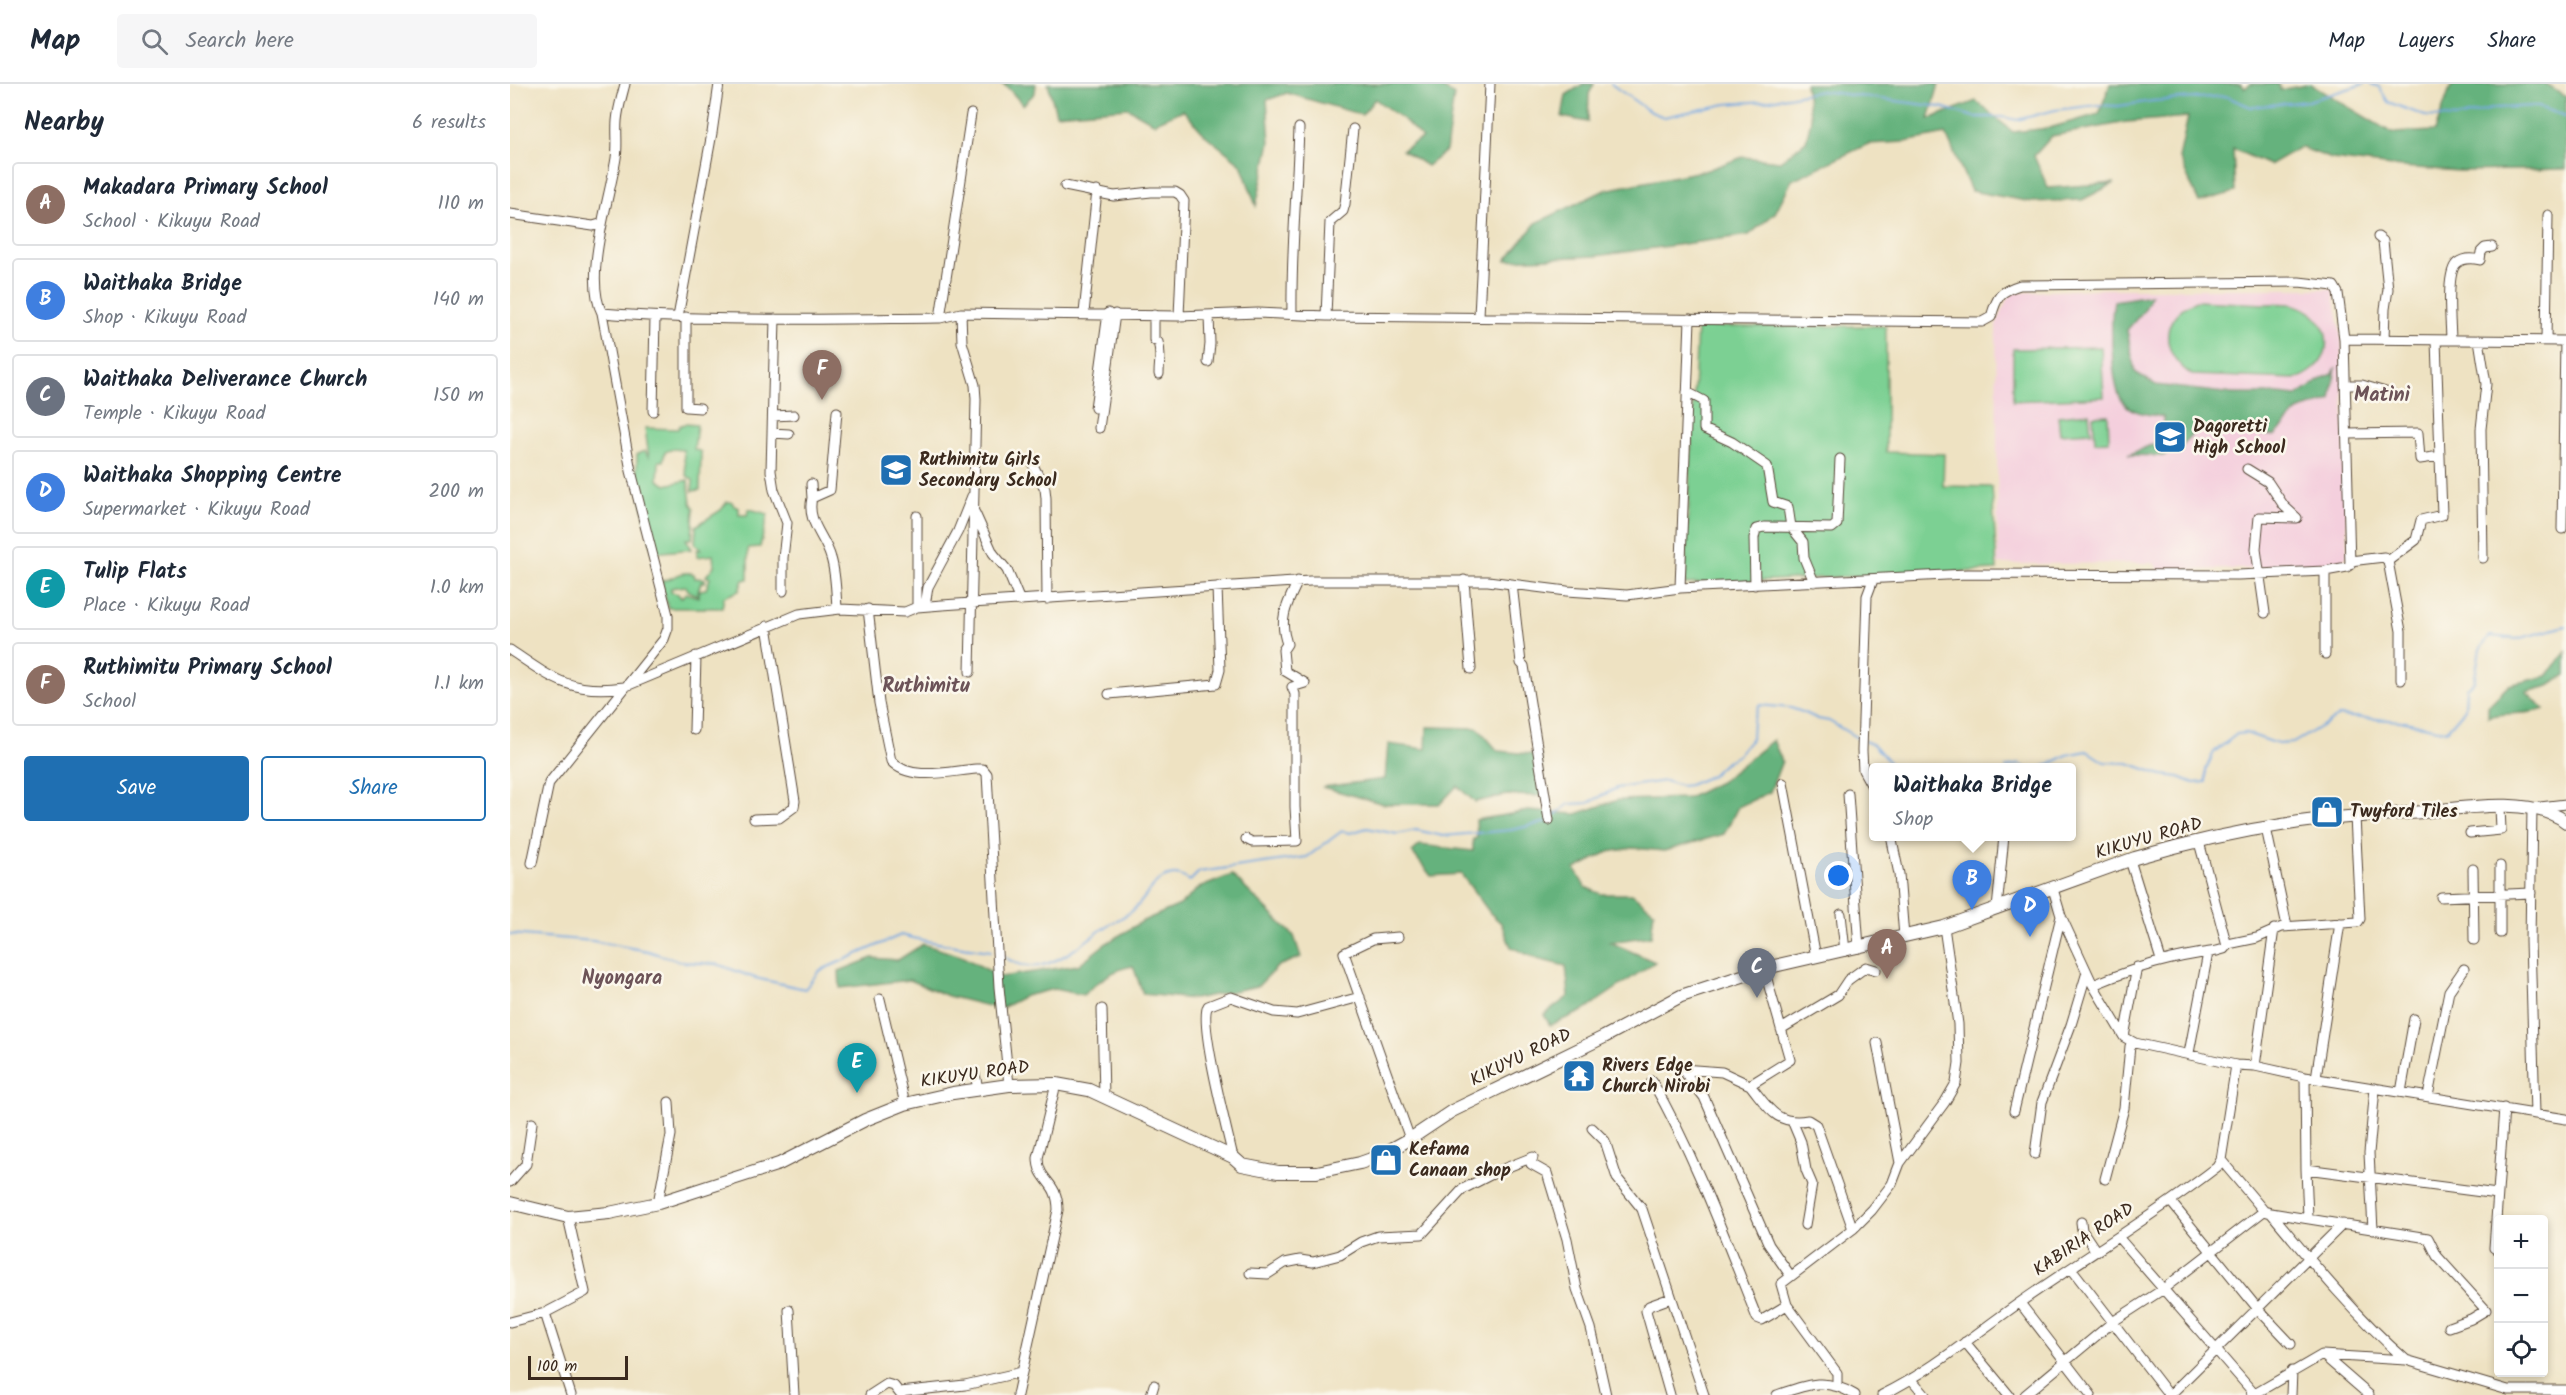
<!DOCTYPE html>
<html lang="en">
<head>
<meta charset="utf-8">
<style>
	body { margin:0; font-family:Kalam,sans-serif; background:#f6f6f7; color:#1f2937 }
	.controls { position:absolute; right:18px; bottom:18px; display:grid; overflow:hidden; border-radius:6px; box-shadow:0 3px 9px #0003 }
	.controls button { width:54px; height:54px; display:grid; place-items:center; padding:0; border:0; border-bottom:2px solid #e0e1e3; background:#fff; color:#1f2937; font:30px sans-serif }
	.scale { position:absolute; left:18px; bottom:15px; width:100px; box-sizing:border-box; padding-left:6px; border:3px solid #3b2a1e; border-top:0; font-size:16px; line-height:21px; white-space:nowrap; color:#3b2a1e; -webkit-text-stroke:4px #fbf7ec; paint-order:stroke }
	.you { position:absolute; left:1329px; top:792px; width:21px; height:21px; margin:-15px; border:4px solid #fff; border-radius:50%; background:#1a73e8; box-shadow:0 0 0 9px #1a73e833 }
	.badge { display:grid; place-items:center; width:39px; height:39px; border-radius:50%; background:#1f6fb2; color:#fff; font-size:20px; font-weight:700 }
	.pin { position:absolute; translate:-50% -50px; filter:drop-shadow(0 2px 3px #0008) }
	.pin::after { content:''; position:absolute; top:32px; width:21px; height:18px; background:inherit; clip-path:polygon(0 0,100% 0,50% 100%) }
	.popup { position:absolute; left:1359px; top:679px; width:207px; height:78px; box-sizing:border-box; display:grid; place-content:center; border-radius:6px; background:#fff; filter:drop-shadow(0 2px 4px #0005); font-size:20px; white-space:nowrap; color:#747a83 }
	.popup b { font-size:22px; color:#1f2937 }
	.popup::after { content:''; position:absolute; left:50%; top:100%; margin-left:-12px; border:12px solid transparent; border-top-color:#fff }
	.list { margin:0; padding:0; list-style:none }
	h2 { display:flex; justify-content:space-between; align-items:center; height:78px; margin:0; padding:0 24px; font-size:26px }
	h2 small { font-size:20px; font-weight:400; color:#747a83 }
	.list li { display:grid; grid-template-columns:39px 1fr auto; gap:18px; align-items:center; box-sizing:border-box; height:84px; margin:0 12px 12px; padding:0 12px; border:2px solid #e0e1e3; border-radius:6px }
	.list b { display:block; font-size:22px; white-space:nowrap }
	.list p { margin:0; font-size:20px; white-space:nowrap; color:#747a83 }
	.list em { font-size:20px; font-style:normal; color:#747a83 }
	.actions { display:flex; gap:12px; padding:18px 24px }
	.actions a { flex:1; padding:14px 0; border:2px solid #1f6fb2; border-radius:6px; text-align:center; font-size:21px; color:#1f6fb2 }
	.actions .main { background:#1f6fb2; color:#fff }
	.icon { flex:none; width:33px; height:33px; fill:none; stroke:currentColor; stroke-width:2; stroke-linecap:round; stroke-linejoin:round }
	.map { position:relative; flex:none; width:2056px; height:1311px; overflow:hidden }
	header { display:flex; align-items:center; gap:36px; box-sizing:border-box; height:84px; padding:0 30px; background:#fff; border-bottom:2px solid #e0e1e3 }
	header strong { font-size:28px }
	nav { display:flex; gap:33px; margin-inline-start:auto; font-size:21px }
	.search { width:420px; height:54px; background:#f6f6f7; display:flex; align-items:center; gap:15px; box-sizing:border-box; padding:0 21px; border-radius:6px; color:#747a83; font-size:22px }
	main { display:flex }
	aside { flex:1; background:#fff }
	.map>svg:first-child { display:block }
	.built { fill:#f4cfdd }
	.green { fill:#7cd093; stroke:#5c7d58; stroke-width:1.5 }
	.forest { fill:#65b27d; stroke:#506e4e; stroke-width:1.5 }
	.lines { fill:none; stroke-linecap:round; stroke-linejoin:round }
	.stream { stroke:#74a7e0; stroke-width:2 }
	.minor-casing { stroke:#564637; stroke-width:11 }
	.major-casing { stroke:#564637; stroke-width:14 }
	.minor { stroke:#fff; stroke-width:9 }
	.major { stroke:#fff; stroke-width:12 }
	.labels { text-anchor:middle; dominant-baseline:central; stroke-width:5; stroke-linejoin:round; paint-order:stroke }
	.poi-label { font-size:18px; font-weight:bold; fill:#3b2a1e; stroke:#fbf7ec; text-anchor:start }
	.street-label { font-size:18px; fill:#3b2a1e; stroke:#fbf7ec }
	.neighbourhood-label { font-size:20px; font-weight:bold; fill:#6c5358; stroke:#fbf7ec }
</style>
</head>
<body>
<header>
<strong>Map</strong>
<div class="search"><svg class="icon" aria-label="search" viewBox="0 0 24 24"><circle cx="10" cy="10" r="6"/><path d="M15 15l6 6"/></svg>Search here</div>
<nav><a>Map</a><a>Layers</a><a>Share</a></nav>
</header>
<main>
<aside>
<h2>Nearby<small>6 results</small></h2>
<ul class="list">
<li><span class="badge" style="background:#8d6e63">A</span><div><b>Makadara Primary School</b><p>School · Kikuyu Road</p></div><em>110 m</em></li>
<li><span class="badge" style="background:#3f7fe0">B</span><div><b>Waithaka Bridge</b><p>Shop · Kikuyu Road</p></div><em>140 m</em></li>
<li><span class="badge" style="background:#6b7280">C</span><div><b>Waithaka Deliverance Church</b><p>Temple · Kikuyu Road</p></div><em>150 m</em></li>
<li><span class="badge" style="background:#3f7fe0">D</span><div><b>Waithaka Shopping Centre</b><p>Supermarket · Kikuyu Road</p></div><em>200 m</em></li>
<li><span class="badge" style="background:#0f9aa8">E</span><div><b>Tulip Flats</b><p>Place · Kikuyu Road</p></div><em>1.0 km</em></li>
<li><span class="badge" style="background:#8d6e63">F</span><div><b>Ruthimitu Primary School</b><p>School</p></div><em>1.1 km</em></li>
</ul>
<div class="actions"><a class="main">Save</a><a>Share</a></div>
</aside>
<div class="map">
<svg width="2056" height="1311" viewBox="0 0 2056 1311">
	<rect width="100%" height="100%" fill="#fbf7ec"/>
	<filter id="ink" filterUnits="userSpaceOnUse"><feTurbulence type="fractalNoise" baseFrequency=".0167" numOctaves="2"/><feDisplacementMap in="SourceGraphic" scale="12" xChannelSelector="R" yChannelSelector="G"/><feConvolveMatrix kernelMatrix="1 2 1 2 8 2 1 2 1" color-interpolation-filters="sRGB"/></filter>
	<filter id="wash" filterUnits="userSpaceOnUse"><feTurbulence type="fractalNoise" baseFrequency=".008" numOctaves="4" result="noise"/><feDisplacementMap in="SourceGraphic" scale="24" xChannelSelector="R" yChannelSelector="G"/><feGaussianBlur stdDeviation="1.35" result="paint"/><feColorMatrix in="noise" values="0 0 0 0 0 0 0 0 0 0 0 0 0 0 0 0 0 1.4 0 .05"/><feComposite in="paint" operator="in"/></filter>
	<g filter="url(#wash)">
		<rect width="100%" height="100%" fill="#eee2c2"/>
		<path class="built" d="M1589,205H1823L1832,256L1837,472L1825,484L1647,486L1646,481L1641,479L1488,480L1486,241L1501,209Z"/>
		<path class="green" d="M1686,217C1709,218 1733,219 1756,220C1766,220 1779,218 1788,222C1808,229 1821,247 1815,269C1811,282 1797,292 1785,295L1682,291C1650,270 1648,232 1686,217Z
			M1376,242V368L1434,370L1433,402L1482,403L1487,486L1175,500L1187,243Z
			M1591,263L1594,313L1503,317V265Z
			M1579,329L1581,348L1550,350L1548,332Z
			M1598,331L1599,357L1585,358L1583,332Z
			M174,340L187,341L184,365L191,368L190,406L182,407L183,396L176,391L173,366L163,365L155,368L153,377H149L148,396L156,401L178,396L181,419L184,424L182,455H176L182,465L143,469L127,397V370L135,367L139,374L135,344L168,345L169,342Z
			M217,418H222L224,422L229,424V431H237L239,425L258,430L250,463L238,464V495L233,496L229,507L214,513L212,524H158L151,497C163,496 171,485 184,490L185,494L195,495V498H191L187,511L179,507L175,502L161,504V508L168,510L171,514L176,509L188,513L190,506L196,505L200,494L196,492L204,482L203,471L187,473V466H191L185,460L186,442L211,426Z"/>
		<path class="forest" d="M492,0H526L525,9L513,21L498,4Z
			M538,0H926L944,11L936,67L917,82L892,66L912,54L895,37L865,15L852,31L777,9L757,16L760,58L746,122L731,80L695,51L673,26L644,39L618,24L546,30Z
			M1073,0H1084L1079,10L1078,38L1052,33L1056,11Z
			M1295,0H1429L1419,35L1466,17L1503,48L1539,44L1589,30L1600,0H1731L1735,4L1741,0H1769L1770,6L1800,0L1882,49L1925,47L1940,4L1944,0H2035L2056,13V85L1949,87L1892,83L1822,75L1790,63L1759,81L1723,65L1725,108L1689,118L1669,74L1678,33L1617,38L1542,52L1524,72L1538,104L1605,99L1572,116L1522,118L1461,107L1436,50L1395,58L1358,60L1282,96L1265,129L1239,151L1086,172L996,176L1026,139L1095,106L1197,86L1233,73L1270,77L1296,57L1301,36Z
			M1641,211L1635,225L1617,246L1625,288L1646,301L1723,310H1769L1787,312L1813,294L1823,290L1826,283L1821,316L1787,327L1765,352L1689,342L1671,364L1653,372L1618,371L1655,355L1653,333C1638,330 1620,330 1611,315C1601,299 1600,236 1604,217Z
			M2056,568V591L2039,602L2016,608L2034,625C2015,632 1997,627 1978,633V622L1999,601L2037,592Z
			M917,643L968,644L988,667L1031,671L1034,712L997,711L965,718L947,702L930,720H874L812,703L875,695L878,660L916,665Z
			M1263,656L1272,677L1260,708L1228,723L1214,750L1154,767L1123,764L1098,768L1065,785L1075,803L1091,810H1122L1144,827L1141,852L1100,858L1145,878L1071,928L1040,941L1034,931L1059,912L1056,882L1027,875L1001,863L991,839L980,829L951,790L921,792L902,768L910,761L963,767V755L967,754L966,736L1018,727L1066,730L1108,716L1178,714L1210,698Z
			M722,791L784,852L791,873L768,882L748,902L684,915L633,910L623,882C601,886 589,897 573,911L544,905L515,912L490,925L438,912L400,896L330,904L329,887L362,874L388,876L413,860L451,872L491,893L568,881L595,860L633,837L670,821L689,804Z"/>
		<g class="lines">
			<path class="stream" d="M1101,0L1139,27L1154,33L1216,20L1255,17L1311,7L1431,23L1464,33H1492L1507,36L1545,26L1588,21L1608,22L1643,17L1715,12L1741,23L1798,17L1854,0
				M1861,0L1869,3L1878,18L1915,32L1947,34L1985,24L2025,22L2056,32
				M1354,657L1364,661L1384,684
				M1431,684L1432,681L1436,684
				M1496,684L1509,680L1516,684
				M1532,684L1557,671L1577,667L1594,678L1618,679L1652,691L1669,693L1684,699L1696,698V685L1704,668L1727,650L1736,649L1768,660L1783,659L1829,632L1891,637L1936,647L1955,625L1956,604L1964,598L1970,565L1980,552L2007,555L2056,542
				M1041,734L1059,720L1078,719L1107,704L1155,697L1171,702L1179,701L1201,692L1216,678L1228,671L1242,654L1243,637L1249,621L1281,624L1295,629L1308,635L1319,637L1349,655
				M0,850L83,857L138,867L172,878L207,880L245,894L295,905L309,887L391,851C419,859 452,863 481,867
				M490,869C525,901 561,868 591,846C601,839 613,834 623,826C636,816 642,796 659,792C667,789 673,793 680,797L689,788L797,773L832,747L840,749L857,744L887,750L906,746L933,752L1001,746L1037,738"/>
		</g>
	</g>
	<g filter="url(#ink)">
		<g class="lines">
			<defs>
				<path id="minor" d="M555,102L604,112L641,108H665L670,111L674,117L669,232
					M0,130L83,142L90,140
					M1868,153L1873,157L1878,205L1875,225L1874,255
					M92,229C204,238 317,235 430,234L451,229L669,232L748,229L816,232L1472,238L1481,233C1487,212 1490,207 1510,201L1789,198L1824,202L1828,209L1834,255
					M451,229L452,258L465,301L466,315L460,588
					M574,229L587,107
					M782,230C781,168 787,106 789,44
					M644,231V256L648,258C652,270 649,278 649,290
					M816,232L820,138L833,127L835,120L843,45
					M969,232L980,0
					M168,233L202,49L209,0
					M176,233V323L190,324
					M430,234L461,30
					M265,235L261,387L264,406L277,439L273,474V507
					M1180,235L1170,504L1457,490L1728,491L1815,487L1837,483L1840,481L1834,255L2056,257
					M1941,256C1941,241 1935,189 1947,179C1953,174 1962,174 1970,176L1971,168L1975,164L1982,163
					M1969,256L1976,300L1971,345L1973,474
					M2036,257L2038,131
					M698,278L700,260L699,231
					M1835,301H1852L1882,310
					M1177,308L1194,317V345L1222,358L1257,382L1263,418L1278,423L1281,443L1293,458L1294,474L1304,498
					M585,324L598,229
					M143,327L145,233
					M263,332L284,331
					M589,344L605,230
					M262,349L279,350
					M1837,350L1908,349L1910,375L1930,372
					M524,383L535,405L536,414L537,515
					M1737,385L1758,398L1774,422L1787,434L1749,433L1746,465L1755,529
					M301,400L302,414
					M465,429L483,469L497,486L510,517
					M2052,445L2055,257
					M1840,477L1874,473L1878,477L1891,547V596
					M1878,477L1906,456L1911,436L1932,431L1926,256
					M1815,487V570
					M954,496L961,585
					M1002,500L1011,579L1014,582L1039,736
					M1245,501L1244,454L1246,445L1254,443L1322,444L1327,440L1330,375
					M415,522L418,503L448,447L462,412
					M407,523V432
					M327,525C326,509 326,490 321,474C315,452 296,438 302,414L320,406L327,328
					M358,525L369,619L381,677C400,698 440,687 466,685H473L477,690L489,903L499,1001
					M0,566C41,594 62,611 114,603L289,530L330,525L395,528L407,523L432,521L800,497H978L1057,507L1117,511L1170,504
					M599,610L706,600L710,586L707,503
					M184,646L186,572
					M1273,699L1306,873
					M1363,704L1353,686L1352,667L1357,512L1363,496
					M1338,710L1349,864
					M244,735L269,734L284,723L285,717L257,542
					M1756,744L1777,842
					M1960,749L1991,746L1990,723
					M1381,752L1389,790L1394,853
					M736,755L742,758L787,757L785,723V610L782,603L795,599L775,587L773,566L777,560C768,535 777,520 788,497
					M1689,758L1717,862
					M1620,776L1651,876
					M22,779L39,699L154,555L158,544V531L121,387L92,229C73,192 100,114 106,74C108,62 106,49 107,37C108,24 112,12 115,0
					M1990,782V849
					M1963,785L1964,856
					M1543,805L1551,832L1583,901L1614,953L1625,959L1726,981L1745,982L1795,993L2056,1035
					M1931,813L2021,809
					M1487,825L1494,752
					M1331,830L1335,867
					M888,853L863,855L834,869L900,1055
					M1583,901C1627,883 1660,873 1707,867L1714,865L1718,860L1747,854L1772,843L1848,838L1850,835L1845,732
					M370,915L395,1020
					M592,925L594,1013
					M1271,945L1328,911L1338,896L1356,883L1366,886
					M1614,953L1627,883
					M1367,959L1390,1079
					M1679,969L1698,869L1702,868
					M1745,982L1764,845
					M1172,985L1194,1013L1259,1161L1280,1191
					M1172,985L1212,988L1240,1001L1280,976L1254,885
					M465,990L468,1005
					M1795,993L1796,1085L1987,1110
					M1806,994L1830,839
					M1142,997C1185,1072 1215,1154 1247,1234L1252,1236L1277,1221
					M1240,1001C1258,1023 1266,1042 1298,1036L1306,1041L1343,1145
					M1891,1008L1904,935
					M1918,1012L1939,907L1954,885
					M1504,1027L1551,832
					M2025,1030L2020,857L2022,724L2056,720
					M1283,1039L1291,1058L1296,1086L1302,1100L1295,1141
					M1082,1044L1095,1057L1107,1094L1132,1125L1194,1311
					M1525,1070L1532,1018L1561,941L1577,888
					M723,1073C718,1050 688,937 698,922L721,913L764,928L787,930L850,913
					M1711,1076L1754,1127L1761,1129C1804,1181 1846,1232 1896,1276
					M1796,1085L1798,1134
					M1595,1095L1614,1024L1620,962L1625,959
					M0,1098L16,1080L22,1039
					M1661,1118L1748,1225L1781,1260
					M148,1119L161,1051L159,1018
					M1761,1129L1918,1154L1927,1172L1976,1226L1961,1235L1939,1243
					M58,1133L75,1208L35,1229L61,1311
					M1571,1138L1572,1146L1586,1167
					M1863,1146L1859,1069L1865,1004
					M1608,1153L1741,1306L1742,1311
					M1984,1164L1994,1024
					M1561,1184L1659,1311
					M740,1189L758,1190L775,1179L790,1176L803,1178L830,1171L851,1158L868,1152L912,1150L953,1105L988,1087L1023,1073L1021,1080L1037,1089L1057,1155L1067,1205L1081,1244L1096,1311
					M1510,1219L1581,1311
					M279,1226L284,1311
					M0,1238L35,1229
					M1455,1258L1499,1311
					M1814,1272L1859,1311
					M1403,1297L1415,1311
					M1327,1301V1289L1277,1221L1271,1200L1343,1145L1362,1126L1382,1100L1390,1079L1435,1018L1446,999L1449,979L1448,940L1434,843
					M390,1308L455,1301L512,1288
					M360,1311L377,1300L384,1302L391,1311
					M507,1311L548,1126C548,1096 528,1098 528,1074L546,1000
					M641,1311L644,1301
					M1160,1311L1136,1227L1139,1222L1161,1214
					M1267,1311C1298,1300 1316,1293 1345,1311
					M1372,1311C1423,1286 1466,1249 1512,1217C1577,1172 1645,1131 1707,1083L1711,1076L1726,981
					M1515,1311L1604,1237L1652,1206L1754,1127
					M1660,1311L1833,1140
					M1743,1311L1812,1271L1896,1276L1998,1306H2056
					M1781,1311L1782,1287"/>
				<path id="major" d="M0,1119L58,1133L99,1129L148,1119L269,1080L355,1036L395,1020L443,1009L499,1001L546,1000L579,1006L723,1073L732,1081L768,1088H807L850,1079L867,1073L900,1055L942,1027L1094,953L1171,912L1260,883L1434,843L1625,774C1679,758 1735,746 1790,738C1831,732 1872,731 1913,728C1953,724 2023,712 2056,738"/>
			</defs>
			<use href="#minor" class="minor-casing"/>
			<use href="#major" class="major-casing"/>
			<use href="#minor" class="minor"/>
			<use href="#major" class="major"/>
		</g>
	</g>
	<defs>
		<symbol id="school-square" viewBox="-11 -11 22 22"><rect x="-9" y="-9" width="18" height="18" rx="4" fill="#1f6fb2" stroke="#fbf7ec"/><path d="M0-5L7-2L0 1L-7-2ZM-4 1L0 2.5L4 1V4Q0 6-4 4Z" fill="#fff"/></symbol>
		<symbol id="shop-square" viewBox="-11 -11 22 22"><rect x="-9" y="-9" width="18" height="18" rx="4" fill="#1f6fb2" stroke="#fbf7ec"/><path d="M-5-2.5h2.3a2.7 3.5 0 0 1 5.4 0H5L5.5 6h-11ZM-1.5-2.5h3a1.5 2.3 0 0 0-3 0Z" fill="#fff"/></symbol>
		<symbol id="temple-square" viewBox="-11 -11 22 22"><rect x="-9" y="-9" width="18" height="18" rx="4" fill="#1f6fb2" stroke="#fbf7ec"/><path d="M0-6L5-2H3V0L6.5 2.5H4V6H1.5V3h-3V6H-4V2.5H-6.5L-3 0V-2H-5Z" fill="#fff"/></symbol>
	</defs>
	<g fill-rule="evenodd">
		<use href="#school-square" x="1641" y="334" width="38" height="38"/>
		<use href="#school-square" x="367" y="367" width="38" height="38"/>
		<use href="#shop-square" x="1798" y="709" width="38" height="38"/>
		<use href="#temple-square" x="1050" y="973" width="38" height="38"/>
		<use href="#shop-square" x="857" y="1057" width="38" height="38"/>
	</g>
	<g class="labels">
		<g class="poi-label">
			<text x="1683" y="343">Dagoretti<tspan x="1683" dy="21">High School</tspan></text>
			<text x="409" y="376">Ruthimitu Girls<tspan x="409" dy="21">Secondary School</tspan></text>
			<text x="1840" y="728">Twyford Tiles</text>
			<text x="1092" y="982">Rivers Edge<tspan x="1092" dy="21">Church Nirobi</tspan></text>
			<text x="899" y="1066">Kefama<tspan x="899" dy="21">Canaan shop</tspan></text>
		</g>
		<g class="street-label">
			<text transform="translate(1639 755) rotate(-16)">KIKUYU ROAD</text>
			<text transform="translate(1011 974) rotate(-26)">KIKUYU ROAD</text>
			<text transform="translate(465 991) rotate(-8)">KIKUYU ROAD</text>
			<text transform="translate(1574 1156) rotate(-34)">KABIRIA ROAD</text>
		</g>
		<g class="neighbourhood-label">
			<text x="1872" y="312">Matini</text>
			<text x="416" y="603">Ruthimitu</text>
			<text x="112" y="895">Nyongara</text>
		</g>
	</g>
</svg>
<div class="controls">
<button>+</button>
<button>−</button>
<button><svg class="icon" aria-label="locate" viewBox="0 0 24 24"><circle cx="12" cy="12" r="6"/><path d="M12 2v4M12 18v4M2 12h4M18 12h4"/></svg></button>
</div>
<div class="scale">100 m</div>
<div class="you"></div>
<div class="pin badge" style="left:1377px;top:895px;background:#8d6e63">A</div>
<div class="pin badge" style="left:1462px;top:826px;background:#3f7fe0">B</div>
<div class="popup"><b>Waithaka Bridge</b>Shop</div>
<div class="pin badge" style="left:1247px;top:914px;background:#6b7280">C</div>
<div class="pin badge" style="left:1520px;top:853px;background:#3f7fe0">D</div>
<div class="pin badge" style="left:347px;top:1009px;background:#0f9aa8">E</div>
<div class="pin badge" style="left:312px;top:316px;background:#8d6e63">F</div>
</div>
</main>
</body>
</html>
